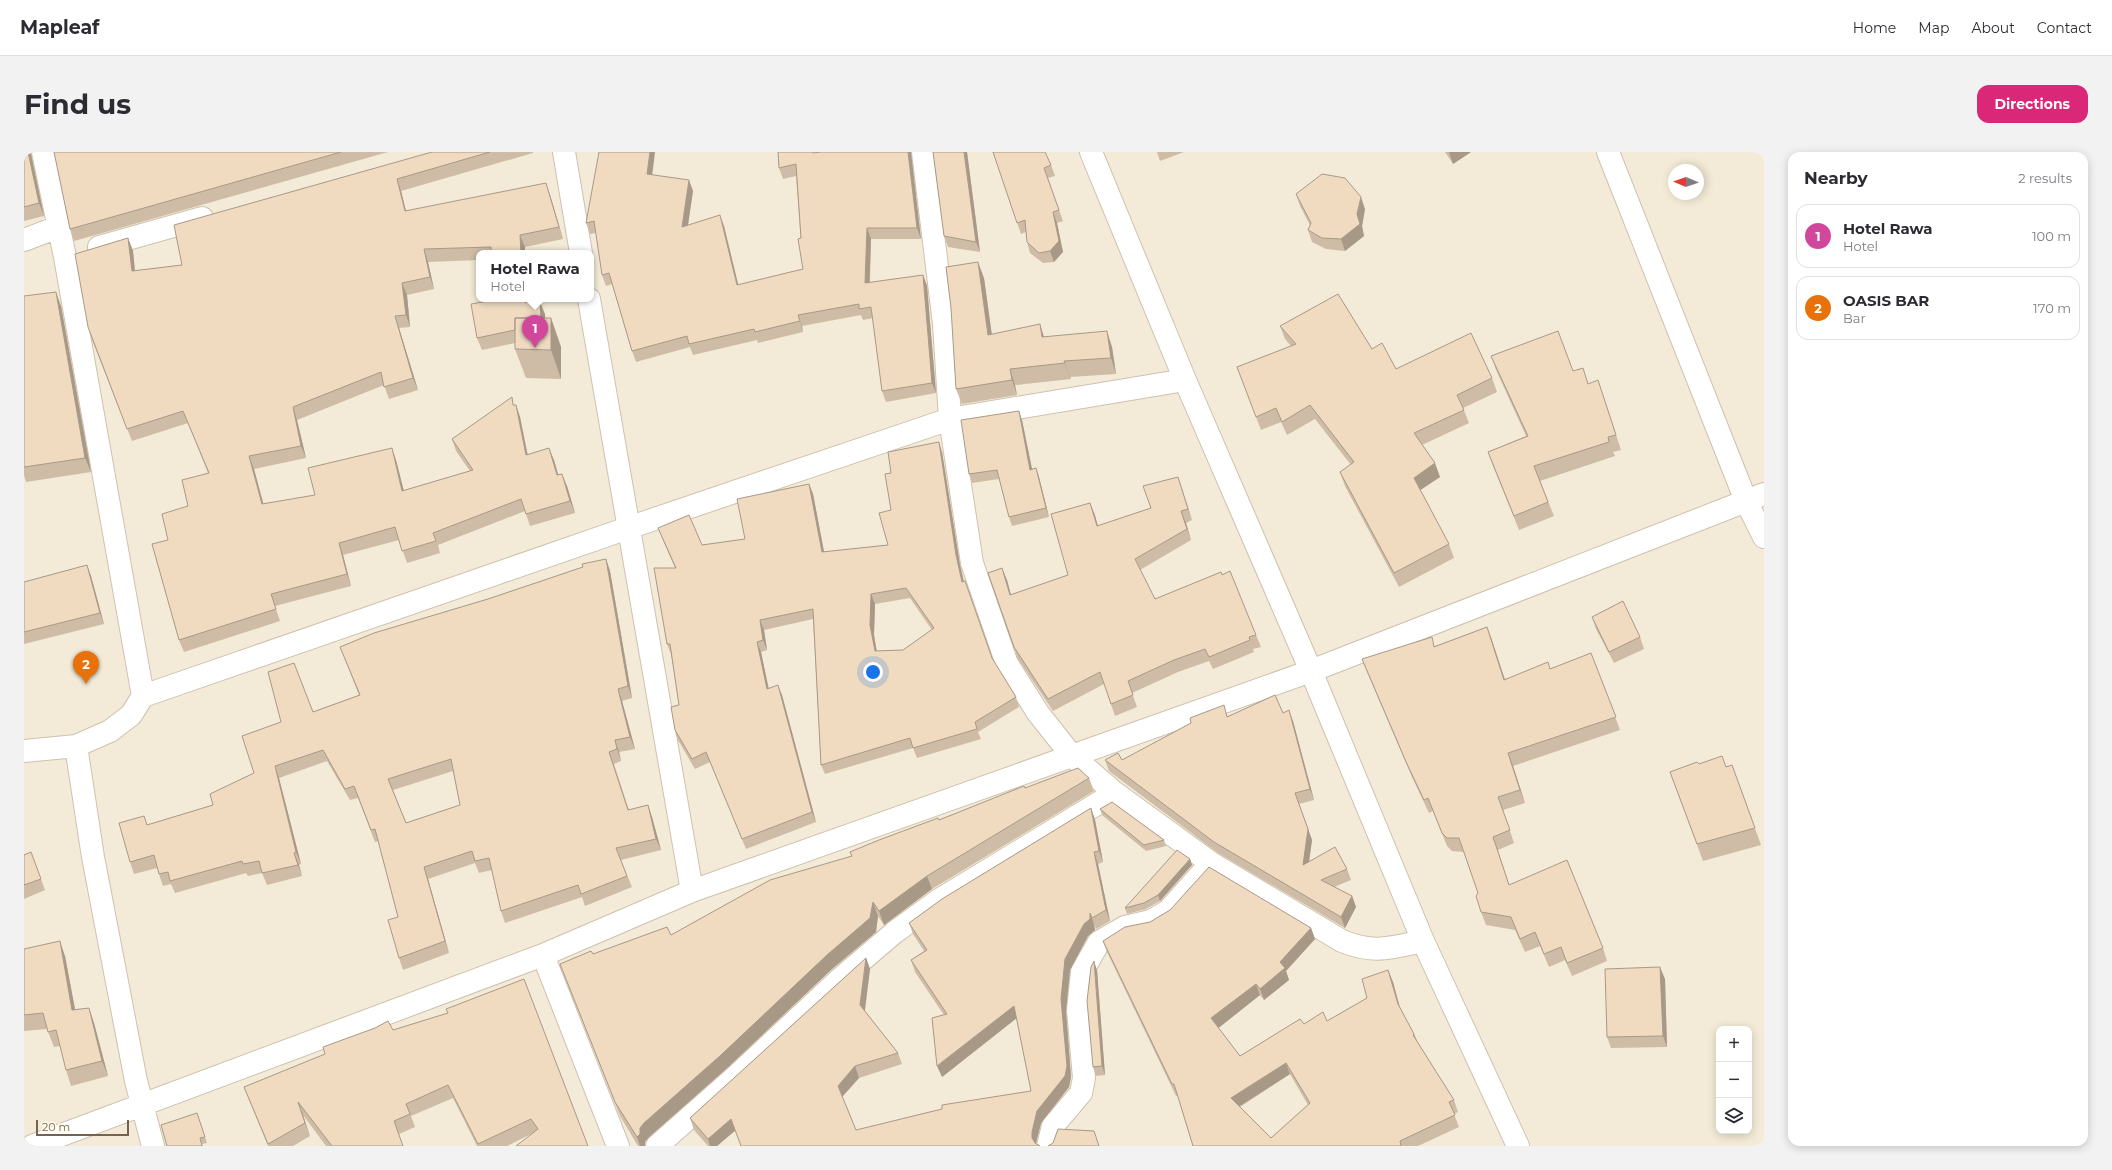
<!DOCTYPE html>
<html lang="en">
<head>
<meta charset="utf-8">
<style>
	body { margin:0; font-family:Montserrat,sans-serif; background:#f2f2f3; color:#2b2b33 }
	.controls { position:absolute; right:12px; bottom:12px; display:grid; overflow:hidden; border-radius:8px; box-shadow:0 2px 10px #0003 }
	.controls button { width:36px; height:36px; display:grid; place-items:center; padding:0; border:0; border-bottom:1px solid #e1e1e2; background:#fff; color:#2b2b33; font:20px sans-serif }
	.compass { position:absolute; left:1644px; top:12px; width:36px; height:36px; border-radius:50%; background:#fff; box-shadow:0 2px 10px #0003; rotate:272deg }
	.scale { position:absolute; left:12px; bottom:10px; width:93px; box-sizing:border-box; padding-left:4px; border:2px solid #76624d; border-top:0; font-size:11px; line-height:14px; white-space:nowrap; color:#76624d; -webkit-text-stroke:3px #fefbef; paint-order:stroke }
	.you { position:absolute; left:849px; top:520px; width:14px; height:14px; margin:-10px; border:3px solid #fff; border-radius:50%; background:#1a73e8; box-shadow:0 0 0 6px #1a73e833 }
	.badge { display:grid; place-items:center; width:26px; height:26px; border-radius:50%; background:#db2777; color:#fff; font-size:13px; font-weight:700 }
	.pin { position:absolute; translate:-50% -33px; filter:drop-shadow(0 1px 2px #0008) }
	.pin::after { content:''; position:absolute; top:21px; width:14px; height:12px; background:inherit; clip-path:polygon(0 0,100% 0,50% 100%) }
	.popup { position:absolute; left:452px; top:98px; width:118px; height:52px; box-sizing:border-box; display:grid; place-content:center; border-radius:8px; background:#fff; filter:drop-shadow(0 1px 3px #0005); font-size:13px; white-space:nowrap; color:#7c7c81 }
	.popup b { font-size:15px; color:#2b2b33 }
	.popup::after { content:''; position:absolute; left:50%; top:100%; margin-left:-8px; border:8px solid transparent; border-top-color:#fff }
	.list { margin:0; padding:0; list-style:none }
	h2 { display:flex; justify-content:space-between; align-items:center; height:52px; margin:0; padding:0 16px; font-size:17px }
	h2 small { font-size:13px; font-weight:400; color:#7c7c81 }
	.list li { display:grid; grid-template-columns:26px 1fr auto; gap:12px; align-items:center; box-sizing:border-box; height:64px; margin:0 8px 8px; padding:0 8px; border:1px solid #e1e1e2; border-radius:12px }
	.list b { display:block; font-size:15px; white-space:nowrap }
	.list p { margin:0; font-size:13px; white-space:nowrap; color:#7c7c81 }
	.list em { font-size:13px; font-style:normal; color:#7c7c81 }
	.icon { flex:none; width:22px; height:22px; fill:none; stroke:currentColor; stroke-width:2; stroke-linecap:round; stroke-linejoin:round }
	.map { position:relative; flex:none; width:1740px; height:994px; overflow:hidden; border-radius:12px }
	header { display:flex; align-items:center; gap:24px; box-sizing:border-box; height:56px; padding:0 20px; background:#fff; border-bottom:1px solid #e1e1e2 }
	header strong { font-size:19px }
	nav { display:flex; gap:22px; margin-inline-start:auto; font-size:14px }
	.intro { display:flex; align-items:center; justify-content:space-between; box-sizing:border-box; height:96px; padding:0 24px }
	h1 { margin:0; font-size:28px }
	.button { padding:10px 18px; border-radius:12px; background:#db2777; color:#fff; font-size:14px; font-weight:700 }
	main { display:flex; gap:24px; padding:0 24px }
	aside { flex:1; background:#fff; border-radius:12px; box-shadow:0 2px 10px #0003 }
	.map>svg:first-child { display:block }
	.residential { fill:#f3ebd7; fill-rule:evenodd }
	.lines { fill:none; stroke-linecap:round; stroke-linejoin:round }
	.minor-casing { stroke:#cec1af; stroke-width:24 }
	.minor { stroke:#fff; stroke-width:22 }
	.wall { fill:#cebca6; fill-rule:evenodd }
	.shaded-wall { fill:#a89987 }
	.building { fill:#f0dbc1; stroke:#a89987; fill-rule:evenodd }
</style>
</head>
<body>
<header>
<strong>Mapleaf</strong>
<nav><a>Home</a><a>Map</a><a>About</a><a>Contact</a></nav>
</header>
<div class="intro"><h1>Find us</h1><a class="button">Directions</a></div>
<main>
<div class="map">
<svg width="1740" height="994" viewBox="0 0 1740 994">
	<rect width="100%" height="100%" fill="#fcf7e9"/>
	<path class="residential" d="M0,0H1740V994H0ZM1650,18H1674V42H1650ZM455,101H567V147H455ZM1695,877H1725V979H1695Z"/>
	<g class="lines">
		<defs>
			<path id="minor" d="M19,0L41,105L119,544
				M540,0L557,101
				M899,0L920,172L926,267L948,411L983,512L1014,561L1048,604L1091,641L1187,711L1318,789C1350,802 1366,796 1399,789
				M1067,0L1161,228L1287,519L1399,789L1494,994
				M1584,0L1722,349L1740,385
				M0,88L34,75
				M75,95L178,66
				M565,147L668,739
				M0,599L52,594
				M519,803L594,994
				M8,994L519,803L668,739L1287,519L1740,342
				M129,994L112,929L69,705L52,594L86,579L107,563L119,544L604,376L926,267L1161,228
				M633,994L710,926L817,826L871,780L915,748L1091,641
				M1024,994L1029,974L1057,941L1060,926L1054,858L1058,820L1075,790L1101,775L1127,769L1144,759L1187,711"/>
		</defs>
		<use href="#minor" class="minor-casing"/>
		<use href="#minor" class="minor"/>
	</g>
	<path class="wall" d="M0,0L7,2L20,64L0,69Z
		M30,0H364L50,89L46,77Z
		M408,0H509V1L377,39L382,59L526,43L539,87L501,95V101H455V108L404,110L410,137L383,143L386,175L375,176L394,238L365,247L360,233L273,268L282,306L230,317L239,352L291,343L372,308L380,339L446,319L432,299L428,287L492,253L496,265L504,303L530,308L534,323L543,334L551,361L506,374L501,359L414,393L416,401L383,411L375,388L319,403L327,434L251,454L256,469L160,500L155,488L144,388L184,321L164,271L108,289L68,188L104,86L109,99L111,119L158,113Z
		M909,0H943L956,100L924,95L920,84Z
		M969,0L1027,13L1031,24L1024,26L1039,69L1033,71L1039,100L1030,110L1019,111L1006,101L1003,90L1002,80L997,82Z
		M1133,0H1160L1136,9Z
		M1421,0H1447L1429,12Z
		M792,1L887,2L897,87H847L846,131L899,123L903,134L912,241L862,250L858,239L849,166L839,168L837,163L778,174L779,180L734,191L733,188L669,203L666,195L612,210L608,199L588,132L582,134L578,123L572,81L566,82L562,71L628,23L669,39L664,73L700,74L714,133L779,117L772,24L759,27L755,16Z
		M1272,42L1341,57L1338,74L1340,84L1321,99L1302,97L1288,90L1284,78L1286,73L1276,54Z
		M960,126L968,183L1020,185L1088,195L1092,222L1046,225L1047,227L991,233L993,243L938,252L932,237Z
		M0,144L37,154L67,320L2,330L0,323Z
		M470,148L504,150L521,162V166H527L537,195V227L502,226L491,197V191L458,198L453,186Z
		M1256,174L1348,197L1372,217L1468,226L1473,240L1439,256L1445,271L1398,293L1416,325L1396,338L1425,392L1430,406L1375,435L1321,334L1316,320L1327,313L1291,267L1263,283L1257,270L1237,278L1213,215L1267,194L1261,187Z
		M1467,204L1549,219L1579,243L1597,298L1589,300L1591,304L1516,329L1530,364L1495,378L1469,314L1464,300L1502,284L1472,218Z
		M998,268L1008,317L1012,316L1015,325L1025,365L988,374L985,365L975,327L948,331L945,322Z
		M918,300L936,413L940,430L968,507L992,545L995,555L954,580L957,587L893,606L889,596L801,622L797,613L789,467L740,478L743,498L737,500L744,537L758,543L792,670L722,697L686,610L671,617L654,588L651,578L655,553L647,502L643,492L651,416L638,386L634,376L678,393L721,387L785,332L789,342L800,400L864,393L867,358V321ZM886,446L908,478L879,498L853,499L850,483L851,452Z
		M1158,337L1168,368L1162,371L1167,388L1116,418L1131,447L1198,423L1232,483L1237,495L1229,497L1230,500L1189,517L1185,509L1154,520L1108,541L1113,555L1091,564L1080,532L1029,559L994,507L964,421L978,416L983,428L987,443L1044,423L1066,351L1074,374L1127,356Z
		M582,407L586,419L608,546L598,549L611,597L595,600L597,609L590,612L605,658L624,653L628,665L637,698L597,708L608,735L561,754L558,745L481,771L477,759L468,718L455,721L451,711L404,727L425,801L379,818L375,806L374,765L354,689L351,690L334,646L326,648L303,609L255,626L277,712L275,713L278,724L243,733L238,721L224,724L222,721L151,741L147,732L139,734L133,716L110,722L106,710L124,673L189,653L230,621L289,560L335,543L316,495L464,447ZM429,619L436,653L382,671L369,638Z
		M63,413L67,424L80,472L0,492V430Z
		M1568,465L1616,485L1620,497L1590,511L1572,477Z
		M1463,475L1481,527L1526,517L1567,501L1596,578L1489,614L1501,651L1479,658L1490,691L1474,698L1485,733L1579,796L1583,809L1548,824L1541,808L1525,815L1516,794L1501,800L1491,778L1462,773L1457,760L1454,741L1440,700L1428,699L1423,694L1409,659L1405,661L1388,625L1343,520L1338,507L1411,494Z
		M1259,561L1269,569L1290,648L1275,652L1288,688L1285,710L1323,717L1327,728L1310,735L1328,744L1332,755L1321,776L1194,701L1085,619L1081,608H1098L1204,564Z
		M1675,612L1702,615L1708,613L1737,693L1679,709L1646,620Z
		M1065,626L1070,639L908,737L860,773L854,764L852,780L808,817L702,917L625,985L621,990V994H614L596,964L536,812L569,802L647,783L828,704L826,700L915,668L1001,636Z
		M1067,656L1071,668L1079,710L1074,712L1086,769L1072,777L1070,772L1071,778L1064,784L1046,818L1042,859L1047,925L1045,935L1017,971L1012,991L711,978L693,994H684L670,978L666,966L842,806L846,817L841,859L874,901L878,912L835,926L818,945L832,978L1007,939L993,866L918,925L920,863L891,820L887,808L900,799L889,782L885,771Z
		M1076,657L1140,688L1142,694L1122,699L1078,663Z
		M7,700L21,738L0,747V703Z
		M1166,707L1168,713L1136,749L1122,757L1103,762L1101,756Z
		M1287,776L1291,787L1262,819L1265,828L1240,848L1236,843L1194,876L1216,904L1280,872L1303,869L1343,846L1364,818L1369,830L1376,855L1394,891L1430,948L1434,960L1430,962L1435,975L1394,994H1169L1154,944H1152L1083,800L1079,789ZM1266,922L1284,953L1247,986L1216,955Z
		M0,797L41,804L51,858L65,856L70,871L84,924L47,934L42,918L36,894L30,895L23,877L0,879Z
		M1073,818L1081,923L1072,924L1069,915Z
		M1641,827L1643,895L1587,896L1583,885Z
		M422,857L564,994L507,982L483,994H453L429,946L387,964L391,975L375,982L379,994H302L279,963L286,984L269,994H244L225,948L220,935L369,878L424,861Z
		M173,961L183,991L178,992L179,994H143Z"/>
	<path class="shaded-wall" d="M4,0H7V2L20,64L15,51Z
		M626,0H631L627,33L623,22Z
		M884,0H887L897,87L893,76Z
		M940,0H943L956,100L952,90Z
		M1425,0H1447L1429,12Z
		M373,27L377,39L385,71L381,59Z
		M665,28L669,39L662,86L658,75Z
		M522,31L526,43L539,87L535,75Z
		M1337,45L1341,57L1338,74L1340,84L1321,99L1317,87L1333,62Z
		M1029,60L1033,71L1039,100L1030,110L1026,99Z
		M696,63L700,74L717,144L713,133Z
		M843,76L847,87L845,142L841,131Z
		M496,83L501,95V101H497Z
		M104,86L109,99L112,131L108,119Z
		M400,97L404,110L410,137L406,125Z
		M954,110L960,126L970,199L964,183Z
		M899,123L903,134L912,241L908,231Z
		M378,131L383,143L386,175L382,163Z
		M32,140L37,154L67,320L61,306Z
		M500,147H504L505,163L500,150Z
		M516,150L521,162V185L517,173Z
		M774,163L778,174L779,180L776,169Z
		M371,164L375,176L394,238L389,226Z
		M527,166L537,195V227L527,198Z
		M1016,172L1021,188L1018,185Z
		M1083,179L1088,195L1092,222L1087,206Z
		M1040,209L1046,225L1047,227L1041,211Z
		M986,217L991,233L993,243L988,228Z
		M492,253L496,265L506,316L502,303Z
		M269,255L273,268L282,306L277,294Z
		M995,259L998,268L1010,327L1006,318Z
		M915,290L918,300L936,413L942,440L938,430L932,403Z
		M368,296L372,308L383,352L378,339Z
		M525,296L530,308L538,336L533,323Z
		M225,304L230,317L243,365L238,352Z
		M1411,311L1416,325L1395,339L1390,326Z
		M1012,316L1015,325L1025,365L1022,356Z
		M538,322L543,334L551,361L546,349Z
		M1154,325L1158,337L1168,368L1164,357Z
		M785,332L789,342L802,410L798,400Z
		M1066,351L1071,363L1077,386L1073,374Z
		M1157,359L1162,371L1167,388L1163,377Z
		M315,391L319,403L327,434L323,422Z
		M582,407L586,419L608,546L604,534Z
		M63,413L67,424L80,472L76,461Z
		M978,416L983,428L990,455L986,443Z
		M847,442L851,452L850,483L854,509L851,499L846,473Z
		M736,468L740,478L743,498L739,488Z
		M1463,475L1468,488L1485,541L1480,528Z
		M733,490L737,500L747,547L743,537Z
		M754,533L758,543L792,670L788,660Z
		M594,537L598,549L611,597L606,585Z
		M1265,558L1269,569L1290,648L1286,637Z
		M591,588L595,600L597,609L593,597Z
		M1484,601L1489,614L1501,651L1496,638Z
		M251,614L255,626L277,712L272,700Z
		M1271,641L1288,688L1283,724L1279,713Z
		M624,653L628,665L637,698L632,687Z
		M1067,656L1071,668L1079,710L1075,699Z
		M1070,700L1074,712L1086,769L1082,758Z
		M270,701L275,713L278,724L274,713Z
		M1166,707L1168,713L1136,749L1134,743Z
		M400,715L404,727L425,801L421,789Z
		M903,724L908,737L860,773L855,759Z
		M1328,744L1332,755L1321,776L1317,765Z
		M849,750L854,764L852,780L808,817L702,917L625,985L621,990V994H616L613,985L616,976L620,971Z
		M1066,761L1070,772L1071,778L1064,784L1046,818L1042,859L1047,925L1045,935L1017,971L1012,991V994L1008,986V980L1041,807Z
		M1287,776L1291,787L1262,819L1265,828L1240,848L1236,837L1256,810Z
		M36,789L41,804L54,873L48,858Z
		M842,806L846,817L840,864L836,853Z
		M1070,809L1073,818L1081,923L1078,914Z
		M1636,815L1641,827L1643,895L1639,884Z
		M1364,818L1369,830L1378,864L1374,852Z
		M1232,832L1236,843L1192,878L1187,866Z
		M990,854L994,865L918,925L913,914Z
		M65,856L70,871L84,924L78,909Z
		M1390,882L1395,893L1389,883Z
		M1262,911L1266,922L1211,957L1207,946Z
		M831,914L835,926L818,945L814,934Z
		M274,950L279,963L286,984L281,971Z
		M707,967L712,978L693,994H686L684,987Z"/>
	<path class="building" d="M0,0H4L15,51L0,55Z
		M30,0H317L46,77Z
		M408,0H466L373,27L381,59L522,31L535,75L496,83L497,101H467V95L400,97L406,125L378,131L382,163L371,164L389,226L360,235L357,220L269,255L277,294L225,304L238,352L291,343L284,316L368,296L378,339L449,318L428,287L488,245L489,253H492L502,303L525,296L533,323L538,322L546,349L502,362L497,347L409,381L412,389L378,399L371,375L315,391L323,422L247,442L252,457L155,488L128,392L144,388L138,362L164,354L158,328L185,321L159,259L103,277L64,175L51,102L104,86L108,119L158,113L150,73Z
		M575,0H626L623,22L665,28L658,75L696,63L713,133L779,117L774,87L777,86L772,12L755,16L754,0H789V1L797,0H884L893,76H843L841,131L899,123L908,231L858,239L847,155L835,157V152L774,163L776,169L731,180L730,177L665,192L663,184L608,199L585,121L578,123L570,69L562,71Z
		M909,0H940L952,90L920,84Z
		M969,0H1021L1027,13L1020,16L1035,58L1029,60L1035,89L1026,99L1015,101L1003,90L1001,68L993,71Z
		M1298,22L1321,26L1337,45L1333,62L1336,72L1317,87L1298,86L1284,78L1287,71L1272,42Z
		M954,110L964,183L1016,172L1018,185L1083,179L1087,206L1040,209L1041,211L986,217L988,228L932,237L927,156L922,115Z
		M32,140L61,306L0,315V144Z
		M1314,142L1348,197L1358,191L1372,217L1447,181L1468,226L1433,243L1440,258L1390,281L1411,311L1390,326L1425,392L1370,421L1316,320L1330,310L1286,253L1258,270L1252,256L1232,265L1213,215L1272,192L1256,174Z
		M470,147H500V150H516L517,166H491V178L453,186L447,152L470,148Z
		M491,166H527V198L491,197Z
		M1534,179L1549,219L1559,216L1564,232L1574,228L1592,283L1584,285L1585,290L1510,314L1524,350L1490,364L1464,300L1504,284L1467,204Z
		M995,259L1006,318L1012,316L1022,356L985,365L973,318L945,322L937,268Z
		M915,290L932,403L938,430L941,429L968,506L992,545L951,570L953,577L889,596L886,586L797,613L789,457L736,468L739,488L733,490L743,537L754,533L788,660L718,687L682,600L668,607L651,578L647,555L655,553L646,492H643L630,416H652L634,376L665,363L678,393L721,387L713,347L785,332L798,400L864,393L855,361L867,358L861,322L867,321L864,300ZM882,436L910,476L879,498L851,499L846,473L847,442Z
		M1154,325L1164,357L1157,359L1163,377L1111,407L1131,447L1197,420L1198,423L1206,419L1232,483L1225,485L1226,488L1185,505L1181,497L1150,508L1104,529L1109,543L1087,552L1076,520L1024,547L990,495L964,421L978,416L986,443L1044,423L1027,362L1066,351L1073,374L1127,356L1119,334Z
		M582,407L604,534L594,537L606,585L591,588L593,597L585,600L604,658L624,653L632,687L592,696L603,724L557,742L554,733L477,759L465,706L451,709L448,699L400,715L421,789L375,806L364,768L374,765L351,677L347,678L330,634L321,637L299,598L251,614L272,700L270,701L274,713L238,721L235,709L219,712L218,709L146,729L144,720L135,722L130,703L106,710L95,671L120,664L123,673L189,653L186,642L230,621L218,584L257,570L244,520L270,511L289,560L336,543L316,495L350,481L464,447L559,415L558,412ZM427,607L436,653L382,671L364,627Z
		M63,413L76,461L0,480V430Z
		M1599,449L1616,485L1585,500L1568,465Z
		M1463,475L1480,528L1524,510L1526,517L1567,501L1592,565L1484,601L1496,638L1474,645L1486,678L1469,685L1485,733L1543,708L1579,796L1543,811L1537,795L1520,802L1511,780L1496,787L1487,765L1457,760L1452,744L1454,741L1435,686H1423L1418,681L1404,646L1400,648L1383,612L1338,507L1408,485L1410,495Z
		M1251,543L1259,561L1265,558L1286,637L1271,641L1284,677L1279,713L1311,695L1323,717L1297,728L1328,744L1317,765L1190,690L1081,608L1094,601L1098,608L1167,571L1166,566L1200,553L1203,565Z
		M1698,604L1702,615L1708,613L1731,676L1673,692L1646,620L1673,610L1675,612Z
		M1054,616L1065,626L903,724L855,759L849,750L846,766L803,803L697,903L620,971L616,976V982L613,985L591,950L536,812L567,799L569,802L643,775L647,783L746,728L828,704L826,700L855,688L914,666L915,668L1000,634L1001,636Z
		M1088,650L1140,688L1120,693L1076,657Z
		M1067,656L1075,699L1070,700L1082,758L1068,766L1066,761V767L1060,772L1041,807L1037,847L1043,914L1041,924L1013,959L1008,980V986L1011,991L1016,994H717L707,967L684,987L666,966L842,806L836,853L874,901L831,914L814,934L832,978L918,957V953L1007,939L990,854L913,914L908,866L923,862L887,808L903,798L885,771L918,747Z
		M1153,698L1166,707L1134,743L1120,751L1101,756Z
		M7,700L17,727L0,733V703Z
		M1185,715L1287,776L1256,810L1261,816L1236,837L1232,832L1187,866L1216,904L1276,867L1280,872L1299,860L1303,869L1343,846L1338,827L1364,818L1374,852L1390,882L1389,883L1430,948L1425,950L1431,963L1376,989L1377,994H1169L1150,932H1148L1079,789L1101,775L1126,770L1146,758ZM1262,911L1286,951L1247,986L1207,946Z
		M36,789L48,858L65,856L78,909L42,918L32,878L24,880L19,861L0,863V797Z
		M1070,809L1078,914L1069,915L1063,849L1067,815Z
		M1636,815L1639,884L1583,885L1581,817Z
		M500,827L564,994H492L514,977L507,967L454,992L424,933L382,952L386,962L370,969L379,994H308L274,950L281,971L244,992L220,935L301,902L299,895L351,876L364,869L369,878L424,861L422,857Z
		M173,961L181,985L176,986L178,994H143L137,973Z
		M1034,977L1070,979L1075,994H1024L1029,991Z"/>
</svg>
<div class="controls">
<button>+</button>
<button>−</button>
<button><svg class="icon" aria-label="layers" viewBox="0 0 24 24"><path d="M12 4l9 5-9 5-9-5zM3 14l9 5 9-5"/></svg></button>
</div>
<svg class="compass" viewBox="-18 -18 36 36"><path d="M0-13l5 13h-10z" fill="#e53935"/><path d="M0 13l5-13h-10z" fill="#7c7c81"/></svg>
<div class="scale">20 m</div>
<div class="you"></div>
<div class="pin badge" style="left:511px;top:196px;background:#d1479c">1</div>
<div class="popup"><b>Hotel Rawa</b>Hotel</div>
<div class="pin badge" style="left:62px;top:532px;background:#e8710a">2</div>
</div>
<aside>
<h2>Nearby<small>2 results</small></h2>
<ul class="list">
<li><span class="badge" style="background:#d1479c">1</span><div><b>Hotel Rawa</b><p>Hotel</p></div><em>100 m</em></li>
<li><span class="badge" style="background:#e8710a">2</span><div><b>OASIS BAR</b><p>Bar</p></div><em>170 m</em></li>
</ul>
</aside>
</main>
</body>
</html>
